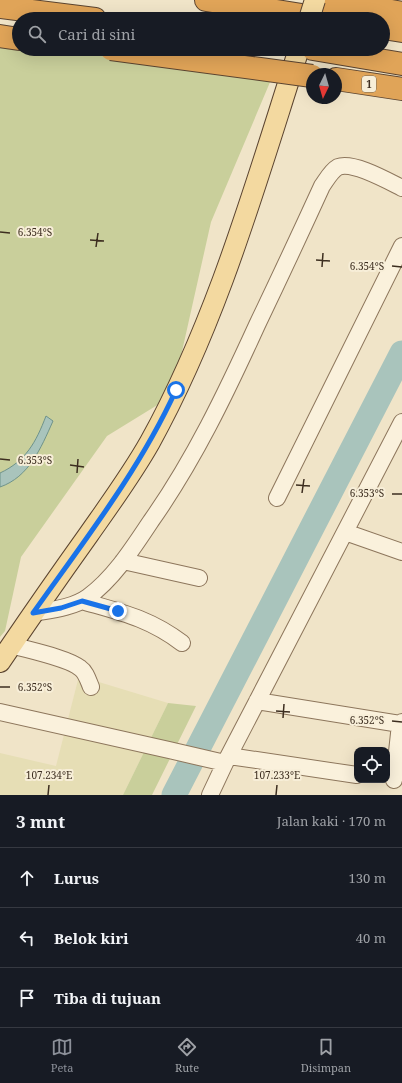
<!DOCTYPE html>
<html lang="id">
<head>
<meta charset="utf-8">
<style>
	body { margin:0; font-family:"Noto Serif",serif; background:#20242c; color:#f1f3f6 }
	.controls { position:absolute; right:12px; bottom:12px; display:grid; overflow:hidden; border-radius:8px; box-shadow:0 4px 16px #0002 }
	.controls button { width:36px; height:36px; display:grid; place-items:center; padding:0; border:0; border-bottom:1px solid #363941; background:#171b24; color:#f1f3f6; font:20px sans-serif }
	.compass { position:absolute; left:306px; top:68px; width:36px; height:36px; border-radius:50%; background:#171b24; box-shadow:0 4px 16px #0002; rotate:185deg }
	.stop { position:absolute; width:12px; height:12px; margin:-9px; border:3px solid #1a73e8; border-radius:50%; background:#fff }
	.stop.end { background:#1a73e8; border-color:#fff; box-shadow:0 1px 4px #0008 }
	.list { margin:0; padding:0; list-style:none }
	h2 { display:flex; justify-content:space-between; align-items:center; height:52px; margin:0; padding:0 16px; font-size:17px }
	h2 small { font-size:13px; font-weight:400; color:#9ea1a6 }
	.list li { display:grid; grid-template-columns:26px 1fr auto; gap:12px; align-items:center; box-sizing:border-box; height:60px; padding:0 16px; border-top:1px solid #363941 }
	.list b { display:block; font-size:15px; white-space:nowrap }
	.list em { font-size:13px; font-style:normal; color:#9ea1a6 }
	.icon { flex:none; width:22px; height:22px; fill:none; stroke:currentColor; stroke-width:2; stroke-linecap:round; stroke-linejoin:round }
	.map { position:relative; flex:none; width:402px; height:795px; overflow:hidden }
	.search { position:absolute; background:#171b24; box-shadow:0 4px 16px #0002; left:12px; right:12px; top:12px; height:44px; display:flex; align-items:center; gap:10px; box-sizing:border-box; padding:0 14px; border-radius:22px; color:#9ea1a6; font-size:15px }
	.sheet { height:232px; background:#171b24 }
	nav { display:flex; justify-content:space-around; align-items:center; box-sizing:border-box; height:56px; border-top:1px solid #363941; background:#171b24; font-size:11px; color:#9ea1a6 }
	nav a { display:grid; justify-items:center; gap:2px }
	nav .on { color:#8c9099 }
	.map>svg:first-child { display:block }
	.farmland { fill:#e6deb5 }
	.green { fill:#c9cf9b }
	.water { fill:#a9c4bc; stroke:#6f938a }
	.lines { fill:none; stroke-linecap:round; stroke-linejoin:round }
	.river { stroke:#a9c4bc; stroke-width:25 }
	.minor-casing { stroke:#8d765c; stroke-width:18 }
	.major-casing { stroke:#5b4430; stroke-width:22 }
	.highway-casing { stroke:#5b4430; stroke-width:24 }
	.minor { stroke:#faf1dc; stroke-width:16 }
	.major { stroke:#f3d9a0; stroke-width:20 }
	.highway { stroke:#e0a458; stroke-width:22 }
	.major-bridge-casing { stroke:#5b4430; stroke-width:22; stroke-linecap:butt }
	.highway-bridge-casing { stroke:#5b4430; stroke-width:24; stroke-linecap:butt }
	.major-bridge { stroke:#f3d9a0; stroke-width:20 }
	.highway-bridge { stroke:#e0a458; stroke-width:22 }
	.route { stroke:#1a73e8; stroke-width:5 }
	.ticks { fill:none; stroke:#3d2e20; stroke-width:1.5 }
	.labels { text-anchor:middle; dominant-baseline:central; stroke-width:4; stroke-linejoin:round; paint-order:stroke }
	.shield { fill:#f7eed8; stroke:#756857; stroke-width:1 }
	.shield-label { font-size:10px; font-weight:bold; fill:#3d2e20 }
	.ticks-label { font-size:10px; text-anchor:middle; fill:#3d2e20; stroke:#f7eed8; stroke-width:4; stroke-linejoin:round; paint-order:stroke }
</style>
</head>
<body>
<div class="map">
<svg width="402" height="795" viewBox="0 0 402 795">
	<rect width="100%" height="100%" fill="#f0e4c8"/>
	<path class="farmland" d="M79,676L168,703L123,795H0V753L56,766Z"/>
	<path class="green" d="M0,34L19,49H142L276,68L211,222L172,396L107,436L21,557L5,631L0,637Z
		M168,703L196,706L152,795H123Z"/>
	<path class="water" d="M46,416L53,421C41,448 29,477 0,487V473C26,461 36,442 46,416Z"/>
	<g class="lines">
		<path class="river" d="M174,795L402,353"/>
		<defs>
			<path id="minor" d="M277,498L402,246
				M345,532L402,552
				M123,561L199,578
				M82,601C120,612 149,618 182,643
				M33,613C50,610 73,608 88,597C114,578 133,548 151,521C194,460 226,393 257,325C279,279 301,232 322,186C327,179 331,171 338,167C353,161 388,181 402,188
				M11,645C28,650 68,658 80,668C86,672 88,680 91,687
				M257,701L400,724
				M0,712L169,750L225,763
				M229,756L357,775
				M394,780L400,724L402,722
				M210,795L225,763L402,422"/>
			<path id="major" d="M0,662C29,619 59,576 89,534C110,504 132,474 150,442C218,319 256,182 299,49"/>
			<path id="highway" d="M206,0L327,19
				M331,0L402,13
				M0,7L95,19
				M383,28L402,31
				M0,36L19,39
				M313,49L402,64
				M336,79L402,89"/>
		</defs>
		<use href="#minor" class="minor-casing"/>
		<use href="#major" class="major-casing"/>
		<use href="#highway" class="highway-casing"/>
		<use href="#minor" class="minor"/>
		<use href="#major" class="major"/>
		<use href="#highway" class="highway"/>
		<defs>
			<path id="major-bridge" d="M309,19L315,0"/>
			<path id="highway-bridge" d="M111,49L312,76"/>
		</defs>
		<use href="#major-bridge" class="major-bridge-casing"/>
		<use href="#highway-bridge" class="highway-bridge-casing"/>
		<use href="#major-bridge" class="major-bridge"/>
		<use href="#highway-bridge" class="highway-bridge"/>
	</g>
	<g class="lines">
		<path class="route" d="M118,611L82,601L61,608L33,613C84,541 139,471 176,390"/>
	</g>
	<path class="ticks" d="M0,232L10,233M90,240L104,241M96,247L98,233M316,260L330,261M392,266L402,267M322,267L323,253M0,459L10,460M70,465L84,467M77,473L78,459M296,485L310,486M302,493L304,479M392,494H402M0,687H10M276,711L290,712M283,718L284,704M392,721L402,722M48,795L49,785M276,795L277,785"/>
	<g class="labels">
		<rect class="shield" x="362" y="76" width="14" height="16" rx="3"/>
		<g class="shield-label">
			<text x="369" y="84">1</text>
		</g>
	</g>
	<g class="ticks-label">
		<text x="35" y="236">6.354°S</text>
		<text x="367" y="270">6.354°S</text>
		<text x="35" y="464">6.353°S</text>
		<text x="367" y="497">6.353°S</text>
		<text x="35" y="691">6.352°S</text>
		<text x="367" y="724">6.352°S</text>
		<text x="49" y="779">107.234°E</text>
		<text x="277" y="779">107.233°E</text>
	</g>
</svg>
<div class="controls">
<button><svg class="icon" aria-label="locate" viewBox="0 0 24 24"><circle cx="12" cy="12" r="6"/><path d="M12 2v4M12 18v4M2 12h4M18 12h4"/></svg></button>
</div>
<svg class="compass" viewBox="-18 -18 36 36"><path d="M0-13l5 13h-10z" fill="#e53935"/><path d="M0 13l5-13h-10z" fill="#9ea1a6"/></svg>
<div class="stop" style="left:176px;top:390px"></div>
<div class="stop end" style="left:118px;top:611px"></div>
<div class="search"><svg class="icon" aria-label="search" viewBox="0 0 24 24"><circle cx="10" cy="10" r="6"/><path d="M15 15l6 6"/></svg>Cari di sini</div>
</div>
<section class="sheet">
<h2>3 mnt<small>Jalan kaki · 170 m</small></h2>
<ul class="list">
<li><svg class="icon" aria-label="ahead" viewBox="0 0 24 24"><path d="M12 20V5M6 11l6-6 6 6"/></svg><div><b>Lurus</b></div><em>130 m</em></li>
<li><svg class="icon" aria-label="left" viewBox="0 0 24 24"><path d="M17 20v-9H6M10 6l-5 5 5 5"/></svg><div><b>Belok kiri</b></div><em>40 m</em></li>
<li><svg class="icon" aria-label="arrive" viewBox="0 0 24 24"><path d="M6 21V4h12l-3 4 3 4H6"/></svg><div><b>Tiba di tujuan</b></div></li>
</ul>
</section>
<nav>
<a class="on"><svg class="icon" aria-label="map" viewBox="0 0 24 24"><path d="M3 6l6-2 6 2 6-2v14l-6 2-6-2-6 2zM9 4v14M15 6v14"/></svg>Peta</a>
<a><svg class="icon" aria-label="directions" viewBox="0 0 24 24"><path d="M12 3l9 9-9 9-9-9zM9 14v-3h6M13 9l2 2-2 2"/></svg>Rute</a>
<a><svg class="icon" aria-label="saved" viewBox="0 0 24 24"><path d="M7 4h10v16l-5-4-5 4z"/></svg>Disimpan</a>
</nav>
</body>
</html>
